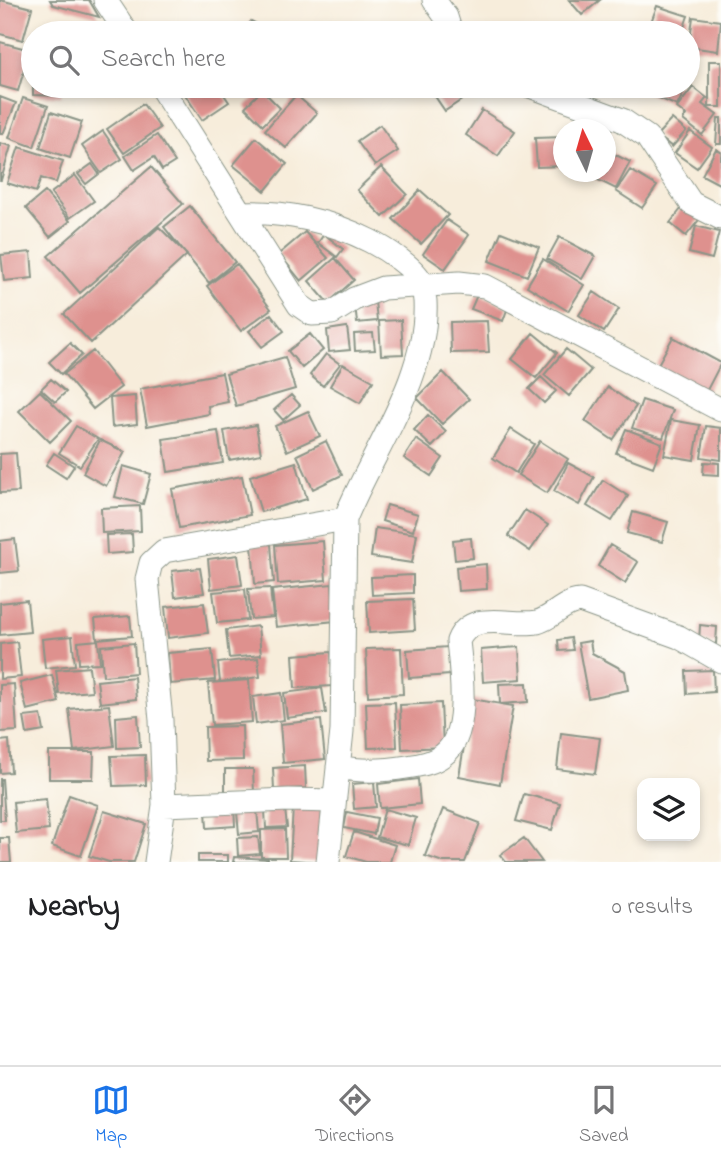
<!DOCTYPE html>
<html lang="en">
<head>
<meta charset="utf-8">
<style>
	body { margin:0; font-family:"Indie Flower",sans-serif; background:#f6f6f6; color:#202124 }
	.controls { position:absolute; right:21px; bottom:21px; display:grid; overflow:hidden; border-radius:14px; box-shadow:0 4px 10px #0003 }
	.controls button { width:63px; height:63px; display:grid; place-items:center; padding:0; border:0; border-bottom:2px solid #e0e0e0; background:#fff; color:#202124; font:35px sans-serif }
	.compass { position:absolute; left:553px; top:119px; width:63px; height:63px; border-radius:50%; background:#fff; box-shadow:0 4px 10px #0003; rotate:355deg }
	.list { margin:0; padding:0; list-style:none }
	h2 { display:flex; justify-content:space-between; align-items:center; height:91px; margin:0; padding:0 28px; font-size:30px }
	h2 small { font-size:23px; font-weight:400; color:#757577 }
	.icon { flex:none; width:38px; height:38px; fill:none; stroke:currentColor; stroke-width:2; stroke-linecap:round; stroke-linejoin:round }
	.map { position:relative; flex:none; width:721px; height:862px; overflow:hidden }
	.search { position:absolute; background:#fff; box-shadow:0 4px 10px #0003; left:21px; right:21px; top:21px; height:77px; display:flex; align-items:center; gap:18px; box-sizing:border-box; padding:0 24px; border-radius:38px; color:#757577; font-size:26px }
	.sheet { height:203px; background:#fff }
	nav { display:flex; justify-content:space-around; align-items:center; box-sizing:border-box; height:98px; border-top:2px solid #e0e0e0; background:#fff; font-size:19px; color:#757577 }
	nav a { display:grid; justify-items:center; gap:4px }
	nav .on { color:#1a73e8 }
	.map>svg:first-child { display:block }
	.building { fill:#de918e }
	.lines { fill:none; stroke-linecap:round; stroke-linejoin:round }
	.minor-casing { stroke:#8b9588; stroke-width:25 }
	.minor { stroke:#fff; stroke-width:23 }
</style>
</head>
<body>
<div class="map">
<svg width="721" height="862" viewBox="0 0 721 862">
	<rect width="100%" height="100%" fill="#fdfcf7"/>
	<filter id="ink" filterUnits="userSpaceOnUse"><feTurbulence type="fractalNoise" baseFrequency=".0143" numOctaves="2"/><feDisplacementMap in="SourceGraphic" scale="14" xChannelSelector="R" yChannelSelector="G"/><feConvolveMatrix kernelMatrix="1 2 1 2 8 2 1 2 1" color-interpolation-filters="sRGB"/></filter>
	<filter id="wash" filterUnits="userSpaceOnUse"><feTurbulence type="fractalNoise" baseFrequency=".00686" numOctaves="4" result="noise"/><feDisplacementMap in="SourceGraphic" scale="28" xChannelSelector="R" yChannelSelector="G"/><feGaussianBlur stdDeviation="1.57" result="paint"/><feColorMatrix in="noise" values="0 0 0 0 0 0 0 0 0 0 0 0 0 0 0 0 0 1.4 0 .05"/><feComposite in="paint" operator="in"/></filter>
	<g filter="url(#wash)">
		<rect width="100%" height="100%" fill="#f7eddb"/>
		<g id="blocks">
			<path class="building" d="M0,0L32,8L23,40L0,34Z
				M50,0H89L99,17L53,5Z
				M569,0H600L582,15Z
				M657,6L688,16L682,33H647Z
				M693,17L721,21L718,51L689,47Z
				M251,21L273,33H244Z
				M0,42L30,50L18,91L0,86Z
				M709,61H721V107H709Z
				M33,86H61V96L33,95Z
				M194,86H218L229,102L202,120L184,93Z
				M428,86H467L472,93L445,111Z
				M645,86H687L677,106L643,91Z
				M693,87L707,98L702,104L717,115L702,135L683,120L686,115L677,108Z
				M262,90L280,108L263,125L245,107Z
				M296,95L317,113L286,148L265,130Z
				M0,97L16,103L3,134L0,133Z
				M23,98L48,106L34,147L9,138Z
				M143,104L160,128L124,153L107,129Z
				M482,110L515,131L498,156L466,135Z
				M51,112L82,122L70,158L40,148Z
				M718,118H721V144H716Z
				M672,119L686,131L672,147L657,135Z
				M380,125L398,151L375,166L357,141Z
				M103,131L122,159L101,173L82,146Z
				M690,131L712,147L697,168L675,153Z
				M157,135L175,162L162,170L154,157L134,170L125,156Z
				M564,137V166L537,167L535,138Z
				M256,138L287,164L265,191L233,165Z
				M0,143L11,146L1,180H0Z
				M19,147L63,161L56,183L41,178L36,192L7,183Z
				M716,149L721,152V185L702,175Z
				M606,150L630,162L616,189L586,174L588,172H606Z
				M92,164L99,174L86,184L78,174Z
				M151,167L183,204L80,293L48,256Z
				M381,167L407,194L383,217L357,190Z
				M630,170L657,186L642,208L616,191Z
				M75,175L94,201L70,218L51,193Z
				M420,190L448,215L421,244L393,219Z
				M45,192L70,221L50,237L26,208Z
				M685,204L702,216L686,236L670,223Z
				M190,206L235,262L209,283L164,227Z
				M447,220L469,235L445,269L423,254Z
				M696,226L719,232L712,259L689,253Z
				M159,227L187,255L91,343L64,314Z
				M305,232L328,258L301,281L279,254Z
				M501,232L539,247L527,276L489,261Z
				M324,234L343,249L337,257L318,243Z
				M559,237L595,256L582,279L547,259Z
				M31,252L33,278L4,281L1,255Z
				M335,258L354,280L328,303L309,281Z
				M543,259L584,285L568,311L527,286Z
				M237,264L271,309L241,331L207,286Z
				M594,292L619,309L604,332L579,315Z
				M477,295L508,307L503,321L471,309Z
				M375,301L377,321L357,323L355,303Z
				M271,314L284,331L262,347L249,331Z
				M401,320L403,354L381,355L379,321Z
				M487,321L489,352L451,353L450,322Z
				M347,327L350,350L329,352L327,330Z
				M373,333L375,350L355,351L354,334Z
				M533,333L557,353L536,378L512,359Z
				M310,334L323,350L302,368L288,351Z
				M673,337L721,363L706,392L657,366Z
				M70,343L82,355L61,374L49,362Z
				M566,349L591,370L569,396L544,375Z
				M93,351L121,387L93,409L64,374Z
				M326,354L340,364L323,386L310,375Z
				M285,357L295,389L236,406L226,374Z
				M343,364L373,381L360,403L330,386Z
				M443,372L469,399L442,424L417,398Z
				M222,373L228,402L208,406L209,414L147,426L140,389Z
				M541,377L556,391L544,403L529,389Z
				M51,379L66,392L55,402L41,389Z
				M608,387L636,406L613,440L585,421Z
				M40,391L71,421L50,442L19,411Z
				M291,395L300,405L283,420L274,410Z
				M135,396L137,424L112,427L110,398Z
				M642,400L673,410L663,438L632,428Z
				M308,411L320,436L287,451L275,426Z
				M428,415L446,432L432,447L414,430Z
				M671,420L700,425L694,460L664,455Z
				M256,425L261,454L229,460L224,431Z
				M76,426L98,439L80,466L59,453Z
				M706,426L721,428V460L701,457Z
				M511,429L534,444L516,473L493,458Z
				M626,429L662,443L653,467L616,453Z
				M218,431L223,463L168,472L163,439Z
				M416,439L443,458L431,476L404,458Z
				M100,440L125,452L106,486L83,473Z
				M326,441L342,475L313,489L297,455Z
				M540,441L568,459L547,493L518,475Z
				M16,453L19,492L0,493V454Z
				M54,453L74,466L66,478L46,465Z
				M296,462L307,499L261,512L250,476Z
				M704,462L719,463V475L703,474Z
				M568,463L594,477L579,505L554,491Z
				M123,466L151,474L143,504L115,497Z
				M242,476L250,515L179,528L172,489Z
				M603,480L628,496L612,521L587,506Z
				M387,505L418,514L413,531L382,521Z
				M140,506L141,531L102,533L101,508Z
				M525,510L548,525L530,551L508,536Z
				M633,512L668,522L662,542L627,533Z
				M375,528L417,534L412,563L371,557Z
				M132,534L133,552L107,554L106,535Z
				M471,538L473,558L455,560L453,540Z
				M15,539L19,571L0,573V541Z
				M323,541L326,580L278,584L275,545Z
				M271,544L274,582L255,584L252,545Z
				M610,545L638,562L625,583L598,566Z
				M238,555L242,585L211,589L208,559Z
				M486,564L487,589L458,591L456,567Z
				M200,568L204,593L175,597L172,571Z
				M413,575V593L372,595L371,577Z
				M332,584L335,621L276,627L272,590Z
				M270,588L273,617L251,619L248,589Z
				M245,589L248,620L217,623L213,592Z
				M413,599L415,630L369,633L367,601Z
				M27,600L30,632L0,635V603Z
				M204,603L208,633L168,638L165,607Z
				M130,616L132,636L97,639L95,619Z
				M700,625L717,627L716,644L699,642Z
				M258,626L261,655L229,658L226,630Z
				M72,636L75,665L45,668L42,639Z
				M571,638L573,650L559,651L558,640Z
				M98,640L100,663L79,664L78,642Z
				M590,641L592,653L625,671L628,690L588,698L578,643Z
				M17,642L21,677L0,679V644Z
				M134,643L136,673L103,676L101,646Z
				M448,647L450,675L409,678L407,650Z
				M519,647L521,679L483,682L481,650Z
				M401,648L403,694L368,696L366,649Z
				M212,649L215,680L170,684L168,653Z
				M331,652L333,686L295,688L293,655Z
				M258,658L260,677L220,682L218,663Z
				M89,667L92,691L59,694L56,670Z
				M713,670L714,692L687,694L686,671Z
				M52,675L59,702L27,710L20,683Z
				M134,677L136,699L100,703L97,681Z
				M249,680L252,722L212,725L208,683Z
				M527,683L528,702L500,704L499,684Z
				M14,684L17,731L0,732V685Z
				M322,688L326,713L287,718L284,693Z
				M281,693L284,720L256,724L253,697Z
				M472,699L513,706L500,784L459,776Z
				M395,702L397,747L368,748L366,703Z
				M441,703L443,747L402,749L400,705Z
				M109,705L114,746L74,751L69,709Z
				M41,715L44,731L27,734L24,717Z
				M138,715L140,747L117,748L116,717Z
				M321,720L325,759L283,763L280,724Z
				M242,726L243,760L206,761L205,727Z
				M561,733L600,738L595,774L557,769Z
				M9,740L11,772L0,773V741Z
				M49,752H94L93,779H49Z
				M145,755L146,785L113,786L111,756Z
				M305,766L306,788L274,790L273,768Z
				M225,769H253L254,793L225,794Z
				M0,779H2L5,820H0Z
				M418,779L420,804L380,808L378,784Z
				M374,782L376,807L354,809L352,784Z
				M524,794L560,803L552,830L516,821Z
				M69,795L98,805L81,856L52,846Z
				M46,799L49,830L16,833L13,802Z
				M234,807L235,826L207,828L206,810Z
				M293,807L322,809L319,862L290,860Z
				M285,809L287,827L266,828L265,811Z
				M385,809L416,818L408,845L377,837Z
				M443,809L480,823L465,862H443L425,856Z
				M257,810L259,832L239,834L237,812Z
				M104,811L146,824L134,862H109L89,856Z
				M347,812L377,818L374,834L344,828Z
				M285,829L286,857H261V830Z
				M354,832L395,845L390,862H366L346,856Z
				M258,837L260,854L238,856L237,838Z
				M0,838H9L11,862H0Z
				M524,838L542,862H506L500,855Z
				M198,855H228V862H198Z
				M234,857L268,859V862H233Z"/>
		</g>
	</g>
	<g filter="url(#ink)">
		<use href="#blocks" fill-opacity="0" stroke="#8b9588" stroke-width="2"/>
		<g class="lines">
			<defs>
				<path id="minor" d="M105,0L127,33
					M434,0L446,17L451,33
					M160,86L299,305L312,314L332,313L354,299L383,288L459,283L485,286L721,410
					M530,86L622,120L647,137L691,203L721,218
					M241,213C285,211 331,221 370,241C386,249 416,268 423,285C425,289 424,296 425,301C429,376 372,452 345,519L342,731L328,862
					M338,767C362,772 383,771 407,767C420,765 433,763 443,755C471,735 461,671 458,641C471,609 511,627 537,622C553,618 563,602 580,601L679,637L721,661
					M164,805L289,800L334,801
					M156,862L164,805L161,720L147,579L151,563L164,551L345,519"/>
			</defs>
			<use href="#minor" class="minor-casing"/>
			<use href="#minor" class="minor"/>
		</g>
	</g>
</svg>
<div class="controls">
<button><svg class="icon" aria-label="layers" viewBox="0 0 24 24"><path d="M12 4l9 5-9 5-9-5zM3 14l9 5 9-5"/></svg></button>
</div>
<svg class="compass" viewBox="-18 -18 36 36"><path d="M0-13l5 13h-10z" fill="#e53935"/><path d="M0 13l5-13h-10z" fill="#757577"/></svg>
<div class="search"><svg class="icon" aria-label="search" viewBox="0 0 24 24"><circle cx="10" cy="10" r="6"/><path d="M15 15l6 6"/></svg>Search here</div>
</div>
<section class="sheet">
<h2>Nearby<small>0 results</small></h2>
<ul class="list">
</ul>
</section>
<nav>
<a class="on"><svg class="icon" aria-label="map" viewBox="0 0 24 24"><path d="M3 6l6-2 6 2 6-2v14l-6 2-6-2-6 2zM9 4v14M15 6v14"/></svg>Map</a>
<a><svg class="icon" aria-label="directions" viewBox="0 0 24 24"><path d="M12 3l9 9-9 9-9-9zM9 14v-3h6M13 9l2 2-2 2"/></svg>Directions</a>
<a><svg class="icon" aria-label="saved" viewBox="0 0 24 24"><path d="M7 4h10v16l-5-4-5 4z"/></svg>Saved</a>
</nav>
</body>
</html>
